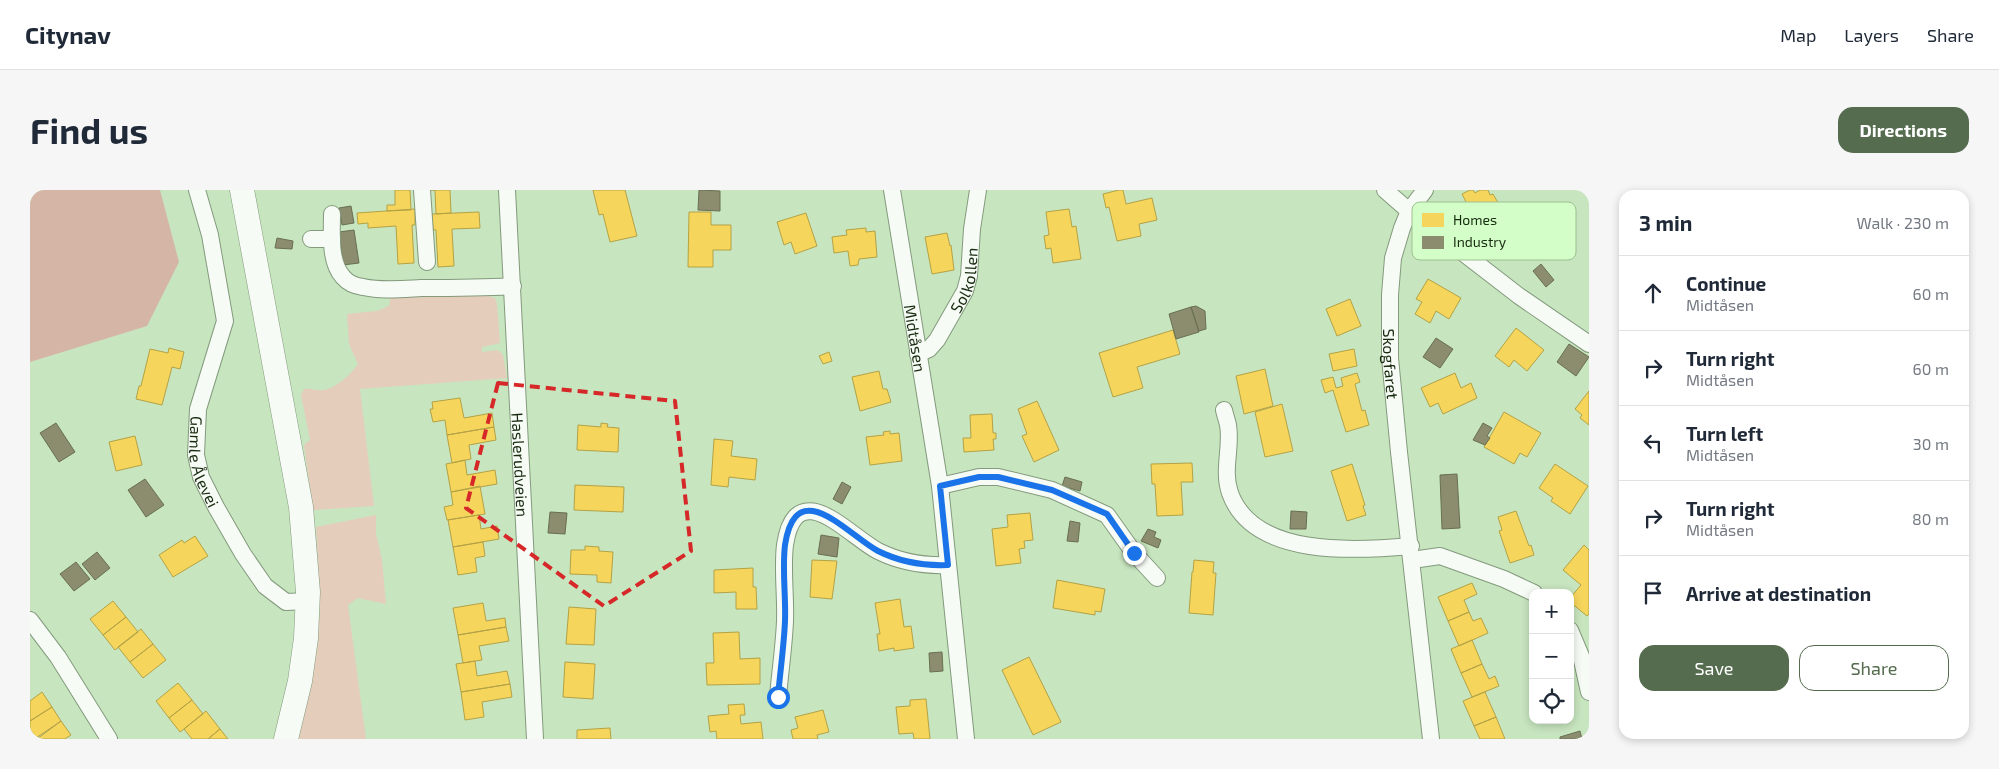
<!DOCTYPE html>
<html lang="en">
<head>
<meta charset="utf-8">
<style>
	body { margin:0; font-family:"Exo 2",sans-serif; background:#f6f6f7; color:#1f2937 }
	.controls { position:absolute; right:15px; bottom:15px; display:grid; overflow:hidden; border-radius:10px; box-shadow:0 2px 8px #0003 }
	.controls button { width:45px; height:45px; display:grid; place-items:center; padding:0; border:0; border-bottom:1px solid #e0e1e3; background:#fff; color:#1f2937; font:25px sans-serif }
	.stop { position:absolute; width:15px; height:15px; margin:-11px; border:4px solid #1a73e8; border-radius:50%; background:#fff }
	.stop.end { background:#1a73e8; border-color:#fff; box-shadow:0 1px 5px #0008 }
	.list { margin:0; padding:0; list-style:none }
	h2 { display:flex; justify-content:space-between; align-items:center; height:65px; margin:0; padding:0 20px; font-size:21px }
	h2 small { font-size:16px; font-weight:400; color:#747a83 }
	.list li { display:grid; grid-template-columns:32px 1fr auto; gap:15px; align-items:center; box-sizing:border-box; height:75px; padding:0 20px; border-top:1px solid #e0e1e3 }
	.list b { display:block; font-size:19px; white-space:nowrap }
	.list p { margin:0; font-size:16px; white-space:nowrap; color:#747a83 }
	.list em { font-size:16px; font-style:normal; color:#747a83 }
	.actions { display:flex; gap:10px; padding:15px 20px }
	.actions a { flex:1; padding:11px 0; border:1px solid #556c4e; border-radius:15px; text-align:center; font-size:18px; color:#556c4e }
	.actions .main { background:#556c4e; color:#fff }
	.icon { flex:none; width:28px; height:28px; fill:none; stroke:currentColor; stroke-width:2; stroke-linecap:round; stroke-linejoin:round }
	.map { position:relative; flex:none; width:1559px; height:549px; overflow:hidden; border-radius:15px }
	header { display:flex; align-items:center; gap:30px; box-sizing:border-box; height:70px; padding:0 25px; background:#fff; border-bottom:1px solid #e0e1e3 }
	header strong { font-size:24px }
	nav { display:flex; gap:28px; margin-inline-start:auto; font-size:18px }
	.intro { display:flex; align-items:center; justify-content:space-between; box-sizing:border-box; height:120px; padding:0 30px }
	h1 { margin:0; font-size:35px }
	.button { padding:12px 22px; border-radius:15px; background:#556c4e; color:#fff; font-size:18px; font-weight:700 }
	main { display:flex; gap:30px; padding:0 30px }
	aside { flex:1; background:#fff; border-radius:15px; box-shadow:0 2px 8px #0003 }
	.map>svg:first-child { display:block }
	.green { fill:#e5cdbc }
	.forest { fill:#d5b6a6 }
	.homes { fill:#f6d55c; stroke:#b3a246 }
	.industry { fill:#8c8c6e; stroke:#696f52 }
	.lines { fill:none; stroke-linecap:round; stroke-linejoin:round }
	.minor-casing { stroke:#839a7d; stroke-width:18 }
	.secondary-casing { stroke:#839a7d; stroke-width:25 }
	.minor { stroke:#f7fbf5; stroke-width:16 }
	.secondary { stroke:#f7fbf5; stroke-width:24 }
	.route { stroke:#1a73e8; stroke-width:6 }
	.marked { fill:none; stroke:#d62828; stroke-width:4; stroke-dasharray:10 6; stroke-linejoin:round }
	.labels { text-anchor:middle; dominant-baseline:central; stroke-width:5; stroke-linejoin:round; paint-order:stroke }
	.street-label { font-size:16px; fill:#182b11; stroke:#d4fec8 }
	.key { fill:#d4fec8; stroke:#9cbf91; stroke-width:1 }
	.key-label { font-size:14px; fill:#182b11 }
</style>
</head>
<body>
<header>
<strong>Citynav</strong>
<nav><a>Map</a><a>Layers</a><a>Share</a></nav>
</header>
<div class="intro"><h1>Find us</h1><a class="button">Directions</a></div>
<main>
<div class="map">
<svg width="1559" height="549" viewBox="0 0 1559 549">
	<rect width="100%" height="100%" fill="#c7e5bf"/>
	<path class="green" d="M448,103L465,108L467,114L470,153L452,157V162L468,160L473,165L477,188L330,199L344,316L283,320L274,255L280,250L271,205L274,199C280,198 287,201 294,200C308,197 320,185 328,174L319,154L317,124L347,121L359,116L361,105Z
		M346,325V344L352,370L356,414L328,408L318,415L336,549H267L280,496L290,423L286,337Z"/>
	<path class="forest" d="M0,0H130L149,72L117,136L0,172Z"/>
	<path class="homes" d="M365,0H380L381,20L357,21V15H365Z
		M401,0H420L421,23L406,24L405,0Z
		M563,0H595L607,46L580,52L573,24L569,25Z
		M1089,0H1093L1096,14L1122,8L1127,30L1109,34L1111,46L1087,51L1079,17L1076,18L1073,4Z
		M1440,0H1443L1445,3L1450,0H1458L1460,5L1463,4L1471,18L1446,32L1432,4Z
		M385,19V35H382L384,73L368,74L366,36L338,38V33L328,34L327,23Z
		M1039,19L1042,37L1046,36L1051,69L1023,73L1021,58L1016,59L1014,46L1019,45L1016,22Z
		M449,22L450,38L422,39L424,76L408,77L406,40H403L402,24Z
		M659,22H681V35H701V60H683V77H658Z
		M776,23L787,56L765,64L761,52L754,55L747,32Z
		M836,38V42L845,41L847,67L829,69L828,75L820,76L818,61L804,63L802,47L817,45L816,40Z
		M917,43L920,56L921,55L924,80L902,84L895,47Z
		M1398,89L1431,108L1419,129L1406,121L1400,133L1385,124L1392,112L1386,109Z
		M1320,109L1331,136L1307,146L1296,119Z
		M1486,138L1514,160L1497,181L1484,170L1479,177L1465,166Z
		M1143,140L1150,164L1107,177L1113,198L1083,207L1069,163Z
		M139,158L154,162L150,179L142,177L132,215L106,209L109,196H111L120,159L138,163Z
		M1324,159L1327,176L1303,181L1299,164Z
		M799,162L802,171L793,174L789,166Z
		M1235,179L1243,216L1214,224L1206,186Z
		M849,181L853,199H857L861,212L830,221L822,187Z
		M1327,183L1330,192L1325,194L1332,221L1335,220L1339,235L1316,242L1303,200L1295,203L1291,190L1303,187L1306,198L1313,196L1311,188Z
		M1425,183L1431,198L1441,193L1447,208L1413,224L1408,213L1400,217L1391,198Z
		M1559,201V235L1550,228L1552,225L1545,219Z
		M430,208L434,228L462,223L464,237L417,245L415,230L403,232L400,219H403L402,212Z
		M1007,211L1029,260L1004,272L992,246L997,244L988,219Z
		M1252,214L1263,261L1235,267L1225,222Z
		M1474,222L1511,243L1497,267L1490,263L1484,274L1454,257Z
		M962,224L963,243H966V249H963L964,260L934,262L933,248H941L940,225Z
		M571,233L578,234L577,237L589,238L588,262L547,260L548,235L571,237Z
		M464,237L466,250L439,255L441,269L422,273L417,245Z
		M860,241V244L869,243L872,271L840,275L836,247L854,245L853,242Z
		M105,246L112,275L86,281L79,252Z
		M684,249L703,251L701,266L727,269L725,290L699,287L698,297L681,295Z
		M435,270L437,285L465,280L467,294L421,302L416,274Z
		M1162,273L1163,292H1151L1153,325L1127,326L1125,294H1122L1121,274Z
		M1322,274L1335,315L1333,316L1336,325L1317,331L1301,281Z
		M1525,274L1558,296L1540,324L1521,311L1523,308L1509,298Z
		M545,295L594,297L593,322L544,320Z
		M450,296L455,324L417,330L414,317L423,315L421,302Z
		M1486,321L1499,356L1501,355L1504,365L1480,373L1469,341L1472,340L1468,327Z
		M1000,323L1003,350L994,351L995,358L989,359L991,373L966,376L962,339L978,337L977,325Z
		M449,325L451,339L467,336L469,349L423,357L418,330Z
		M165,346L178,366L143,387L129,365L152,350L154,353Z
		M453,352L455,366L445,368L447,382L428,385L423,357Z
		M1554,355L1559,360V424L1557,426L1540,412V408L1551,395L1533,380Z
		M555,356L569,357V361L583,362L581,393L567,392V385L540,384L541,360H555Z
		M782,370L807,371L802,409L780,407Z
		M1164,370L1184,372L1183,383H1186L1183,425L1159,423L1162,382H1163Z
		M723,378V397H726L727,419H706V402L684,403V380Z
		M1027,390L1075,399L1071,422L1065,421V425L1023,418Z
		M1442,393L1447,404L1434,410L1439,422L1418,431L1408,407Z
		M870,409L874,437L881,436L884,458L864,461V458L849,461L847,444H850L845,413Z
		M83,411L96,427L73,445L60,429Z
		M453,413L456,431L475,428L476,437L428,445L423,418Z
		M539,417L566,419L564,455L536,454Z
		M1439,422L1443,431L1451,428L1458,443L1429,456L1418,431Z
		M96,427L108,442L85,460L73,445Z
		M476,437L479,451L449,456L452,470L433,473L428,445Z
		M111,439L123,454L100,472L88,457Z
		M709,442L710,469L730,468V494L677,495L676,473H684L683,443Z
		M1442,450L1452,474L1431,483L1421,459Z
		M123,454L136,470L113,488L100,472Z
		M999,467L1031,532L1003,545L972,480Z
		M445,471L447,486L477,481L480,494L431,502L426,474Z
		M535,472L565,474L563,509L533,507Z
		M1452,474L1459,489L1465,486L1469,496L1442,507L1431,483Z
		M148,493L162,510L139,528L126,511Z
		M480,494L482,507L452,512L454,527L435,530L431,502Z
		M12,502L22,517L0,531V511Z
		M1455,502L1466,527L1444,536L1433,511Z
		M896,509L900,549H884L883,543L869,544L866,517L880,516V510Z
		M162,510L173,524L150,542L139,528Z
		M714,514L715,525H710L711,534L731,532L733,549H687L686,541L680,542L678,526L699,524L698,515Z
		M22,517L31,531L6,548L0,539V531Z
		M793,520L799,542L787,545L788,549H763L761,540L768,538L765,527Z
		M176,521L190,539L178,549H162L154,539Z
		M1466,527L1475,549H1450L1444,536Z
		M31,531L41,545L35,549H7Z
		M580,538L581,549H547V540Z
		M190,539L198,549H178Z"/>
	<path class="industry" d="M669,0L690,1V21L668,20Z
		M321,16L324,33L312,35L309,18Z
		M324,40L329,73L313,75L309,42Z
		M247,48L263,51L262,59L245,58Z
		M1511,74L1524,90L1516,97L1503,81Z
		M1166,116L1175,121L1176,139L1169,141L1161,117Z
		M1161,117L1169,142L1146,149L1139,124Z
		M1406,148L1423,159L1410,178L1393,167Z
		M1539,154L1559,167L1546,186L1527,172Z
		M26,233L45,262L29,272L10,243Z
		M1453,233L1462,238L1457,246L1460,248L1455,255L1443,250Z
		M1427,284L1430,338L1412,339L1410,285Z
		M1035,287L1052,292L1050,301L1032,296Z
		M115,289L134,315L116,327L98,300Z
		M812,292L821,297L812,314L803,309Z
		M1261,321L1277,322L1276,339H1260Z
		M520,322L537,323L535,344L518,343Z
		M1040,331L1050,333L1048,352L1037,351Z
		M1118,339L1126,342L1124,347L1131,350L1128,358L1111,351Z
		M791,345L809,348L807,367L788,364Z
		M67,362L80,378L65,390L52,374Z
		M46,372L60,389L44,401L30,384Z
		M912,462L913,481L900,482L899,463Z
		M1550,541L1552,549H1530V547Z"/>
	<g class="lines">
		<defs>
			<g id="minor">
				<path id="s1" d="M167,0L180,45L195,131L168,219L166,265L171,287L186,317L213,364L235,396L256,412L278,411"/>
				<path d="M392,0L397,72"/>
				<path id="s2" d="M477,0L505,549"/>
				<path id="s3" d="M862,0L910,296L936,549"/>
				<path d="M1355,0L1379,21L1489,106L1559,154"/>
				<path id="s4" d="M1395,0L1379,21L1372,38L1363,68L1360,105V168L1369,262L1401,549"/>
				<path d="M302,24C302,43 299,72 313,87C318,93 325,96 333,97C351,101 372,99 391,98C421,98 452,98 483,96"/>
				<path d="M281,49H302"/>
				<path id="s5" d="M888,164L899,159L907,150L935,101L939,86L942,39L948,0"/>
				<path d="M1194,220C1195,225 1197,230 1198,235C1202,257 1192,280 1200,303C1223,368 1326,361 1381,356"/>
				<path d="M910,296L949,287H968L1022,300L1077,325L1104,363L1127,388"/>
				<path d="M1382,370L1410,366L1474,389L1504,403"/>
				<path d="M0,430L28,467L79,549"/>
				<path d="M1540,440L1551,466L1559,502"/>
				<path d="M748,507C750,482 754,456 755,431C756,407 752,379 755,355C766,283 819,346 848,361C870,372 893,376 918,375"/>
			</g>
			<path id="secondary" d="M212,0L271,317L278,402L276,448L270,491L256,549"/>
		</defs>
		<use href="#minor" class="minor-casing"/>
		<use href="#secondary" class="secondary-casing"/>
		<use href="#minor" class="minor"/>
		<use href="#secondary" class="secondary"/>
	</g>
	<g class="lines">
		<path class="route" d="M748,507C750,482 754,456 755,431C756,407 752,379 755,355C766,282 819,346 848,361C870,372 893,376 918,375L910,296L949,287H968L1022,300L1077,324L1104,363"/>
	</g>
	<path class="marked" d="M468,193L645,211L661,361L574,416L436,318Z"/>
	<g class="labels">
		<g class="street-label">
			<text stroke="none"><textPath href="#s5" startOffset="91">Solkollen</textPath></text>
			<text stroke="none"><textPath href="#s3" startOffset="150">Midtåsen</textPath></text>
			<text stroke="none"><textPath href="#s4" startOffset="182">Skogfaret</textPath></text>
			<text stroke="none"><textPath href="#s1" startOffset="280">Gamle Ålevei</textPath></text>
			<text stroke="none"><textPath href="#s2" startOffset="275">Haslerudveien</textPath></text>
		</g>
	</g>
	<rect x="1382" y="12" width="164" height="58" rx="8" class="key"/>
	<rect x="1392" y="23" width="22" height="14" fill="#f6d55c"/>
	<rect x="1392" y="46" width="22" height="13" fill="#8c8c6e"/>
	<g class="key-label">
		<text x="1423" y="35">Homes</text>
		<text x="1423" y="57">Industry</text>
	</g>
</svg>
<div class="controls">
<button>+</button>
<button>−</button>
<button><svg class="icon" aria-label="locate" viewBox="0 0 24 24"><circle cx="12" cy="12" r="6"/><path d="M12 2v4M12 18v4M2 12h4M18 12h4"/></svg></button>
</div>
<div class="stop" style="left:748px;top:507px"></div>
<div class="stop end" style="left:1104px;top:363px"></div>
</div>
<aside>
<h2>3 min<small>Walk · 230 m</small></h2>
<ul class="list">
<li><svg class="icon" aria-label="ahead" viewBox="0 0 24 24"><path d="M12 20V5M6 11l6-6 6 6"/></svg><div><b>Continue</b><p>Midtåsen</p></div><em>60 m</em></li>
<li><svg class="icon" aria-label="right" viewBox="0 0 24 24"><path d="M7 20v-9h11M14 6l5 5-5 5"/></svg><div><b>Turn right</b><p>Midtåsen</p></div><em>60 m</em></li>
<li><svg class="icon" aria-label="left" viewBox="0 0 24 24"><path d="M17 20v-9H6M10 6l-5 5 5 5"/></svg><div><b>Turn left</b><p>Midtåsen</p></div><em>30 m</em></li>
<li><svg class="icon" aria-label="right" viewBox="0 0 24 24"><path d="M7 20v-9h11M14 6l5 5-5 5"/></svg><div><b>Turn right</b><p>Midtåsen</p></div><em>80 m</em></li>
<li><svg class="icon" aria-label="arrive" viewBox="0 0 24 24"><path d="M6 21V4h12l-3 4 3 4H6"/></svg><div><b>Arrive at destination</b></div></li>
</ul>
<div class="actions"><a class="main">Save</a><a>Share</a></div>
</aside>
</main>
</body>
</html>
